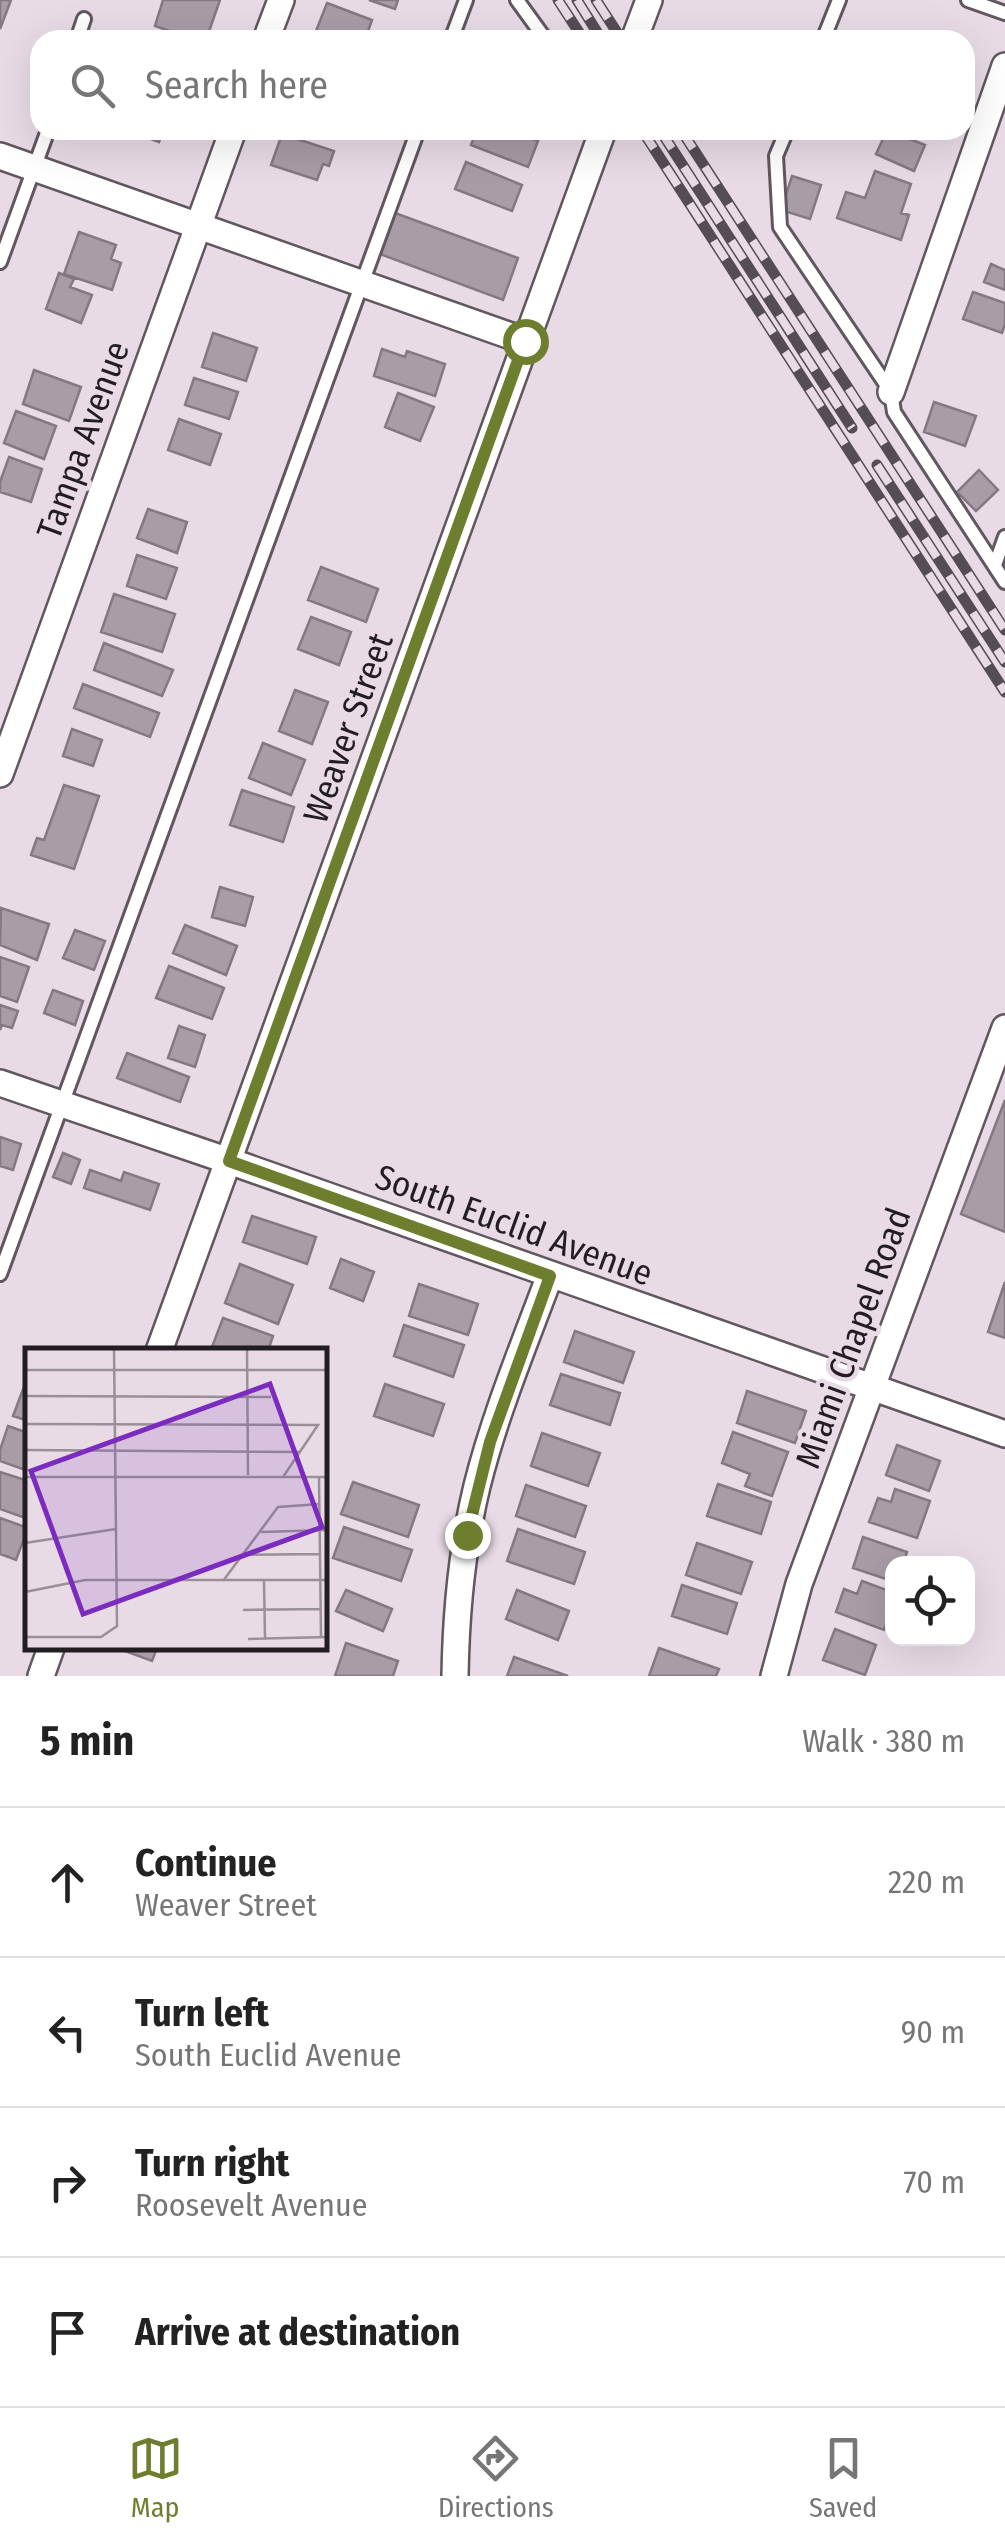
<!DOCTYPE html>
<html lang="en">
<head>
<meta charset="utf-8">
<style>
	body { margin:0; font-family:"Fira Sans Condensed",sans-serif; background:#f6f6f6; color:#222 }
	.controls { position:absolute; right:30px; bottom:30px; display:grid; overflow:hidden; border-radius:20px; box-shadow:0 10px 40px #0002 }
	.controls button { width:90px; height:90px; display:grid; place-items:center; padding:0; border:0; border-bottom:2px solid #e0e0e0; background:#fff; color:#222; font:50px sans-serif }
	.stop { position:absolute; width:30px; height:30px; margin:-22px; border:8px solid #6d7f2f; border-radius:50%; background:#fff }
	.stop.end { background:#6d7f2f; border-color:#fff; box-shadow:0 2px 10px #0008 }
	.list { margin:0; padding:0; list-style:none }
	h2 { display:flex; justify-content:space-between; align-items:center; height:130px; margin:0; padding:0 40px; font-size:42px }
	h2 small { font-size:32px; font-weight:400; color:#767676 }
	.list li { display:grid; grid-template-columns:65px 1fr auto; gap:30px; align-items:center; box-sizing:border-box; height:150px; padding:0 40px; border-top:2px solid #e0e0e0 }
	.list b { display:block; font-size:38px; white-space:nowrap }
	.list p { margin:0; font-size:32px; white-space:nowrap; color:#767676 }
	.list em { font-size:32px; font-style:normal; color:#767676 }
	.icon { flex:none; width:55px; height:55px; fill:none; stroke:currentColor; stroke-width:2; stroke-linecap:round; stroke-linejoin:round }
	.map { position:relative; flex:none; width:1005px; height:1676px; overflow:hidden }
	.search { position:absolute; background:#fff; box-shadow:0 10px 40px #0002; left:30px; right:30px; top:30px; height:110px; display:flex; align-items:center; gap:25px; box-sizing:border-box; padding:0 35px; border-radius:30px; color:#767676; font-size:38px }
	.sheet { height:730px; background:#fff }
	nav { display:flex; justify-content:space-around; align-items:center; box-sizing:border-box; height:140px; border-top:2px solid #e0e0e0; background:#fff; font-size:28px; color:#767676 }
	nav a { display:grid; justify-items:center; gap:5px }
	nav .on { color:#6d7f2f }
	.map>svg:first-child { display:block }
	.building { fill:#a89ca6; stroke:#847882; stroke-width:2.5 }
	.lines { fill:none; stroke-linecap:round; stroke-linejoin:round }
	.lane-casing { stroke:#61575f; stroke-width:18 }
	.street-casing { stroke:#61575f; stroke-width:30 }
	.lane { stroke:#fff; stroke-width:12 }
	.street { stroke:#fff; stroke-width:25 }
	.rail-casing { stroke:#544d53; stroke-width:11 }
	.rail { stroke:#e8dbe6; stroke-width:8; stroke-dasharray:22; stroke-linecap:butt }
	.route { stroke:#6d7f2f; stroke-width:12 }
	.labels { text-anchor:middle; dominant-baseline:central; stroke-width:9; stroke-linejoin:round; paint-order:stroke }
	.street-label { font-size:35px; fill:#221d21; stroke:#e8dbe6 }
	.inset-road { fill:none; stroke:#998f97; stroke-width:2.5 }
	.view { fill:#7b2cbf; fill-opacity:0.15; stroke:#7b2cbf; stroke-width:5 }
	.inset-edge { fill:none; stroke:#221d21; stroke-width:5 }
</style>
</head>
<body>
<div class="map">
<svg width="1005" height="1676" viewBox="0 0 1005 1676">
	<rect width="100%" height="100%" fill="#e8dbe6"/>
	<path class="building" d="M0,0H11L0,29Z
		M163,0H220L206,40H195L155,26Z
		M369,0H398L395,9Z
		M327,3L372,20L365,40H341L316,31Z
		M128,130H163L159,142Z
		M477,130H509L538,141L528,167L471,145Z
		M887,130L925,145L914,171L876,154Z
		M282,134L334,151L329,166L323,164L317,180L271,165Z
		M466,162L522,185L512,211L455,189Z
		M875,171L911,184L901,213L909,215L901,240L837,218L846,192L865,198Z
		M792,176L821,185L810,219L781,210Z
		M395,213L518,258L503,300L380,254Z
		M79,232L116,245L111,259L121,263L112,290L64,274Z
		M991,264L1005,270V290L984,282Z
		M59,273L74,279L70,287L92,295L81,323L46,309Z
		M973,292L1005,303V324L1002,333L963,319Z
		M213,333L257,348L246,381L202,367Z
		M382,349L405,357L407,351L445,364L435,396L374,376Z
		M34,370L81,387L69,421L23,404Z
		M194,378L238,392L229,419L185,405Z
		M398,393L434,407L420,441L385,427Z
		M934,402L976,416L965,446L924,432Z
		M16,411L56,426L44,459L4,443Z
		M179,419L221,434L210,465L168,450Z
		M9,457L42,469L31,502L0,492V482Z
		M979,470L998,490L976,511L957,492Z
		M148,509L187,522L177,553L137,538Z
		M137,555L177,568L166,599L127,586Z
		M321,567L378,589L366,622L308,600Z
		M114,594L175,614L162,652L101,632Z
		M311,617L351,632L339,665L298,649Z
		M104,643L173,670L162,696L94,670Z
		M83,684L159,713L150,737L74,708Z
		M295,690L328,702L312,744L279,731Z
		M72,729L102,740L93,766L63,756Z
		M263,743L305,760L291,795L249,778Z
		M64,785L99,796L74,869L31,855L37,838L44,840Z
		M242,790L294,807L283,842L230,825Z
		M220,887L253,897L245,926L212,917Z
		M1,908L49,924L37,960L0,945Z
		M185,925L237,946L226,975L173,953Z
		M75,930L105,941L94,970L63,958Z
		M0,957L29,967L17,1002L0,996Z
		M169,966L224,988L212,1019L156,998Z
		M53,990L83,1001L75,1025L44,1013Z
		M0,1005L18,1011L12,1028L2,1025L0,1030Z
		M179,1026L205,1035L195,1067L168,1058Z
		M127,1053L189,1077L180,1102L117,1078Z
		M1005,1100V1232L961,1214Z
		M0,1137L21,1144L13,1170L0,1166Z
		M63,1153L80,1160L71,1184L53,1177Z
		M90,1170L121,1181L124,1172L159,1184L150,1210L84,1188Z
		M252,1216L316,1237L307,1264L243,1242Z
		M341,1259L374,1272L363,1301L330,1288Z
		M240,1264L293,1285L278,1324L225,1303Z
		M1005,1282V1338L988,1332Z
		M419,1284L478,1304L468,1335L409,1316Z
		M223,1318L273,1336L268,1351H223L212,1347Z
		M404,1325L464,1345L453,1377L394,1356Z
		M575,1331L634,1352L623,1383L564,1362Z
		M561,1374L620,1393L610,1425L550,1405Z
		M28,1376V1421L13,1416Z
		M385,1384L444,1404L433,1436L374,1416Z
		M747,1391L806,1411L795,1443L737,1423Z
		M8,1426L28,1433V1471L0,1461V1450Z
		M733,1432L788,1452L772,1496L745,1486L750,1474L722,1463Z
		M542,1433L600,1453L588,1486L531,1466Z
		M897,1445L940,1461L929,1491L886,1475Z
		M0,1472L28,1481V1519L0,1509Z
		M353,1482L419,1505L408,1537L341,1514Z
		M718,1484L771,1502L761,1534L707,1516Z
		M526,1485L586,1506L575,1537L516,1516Z
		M895,1489L930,1501L917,1538L869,1522L878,1498L891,1502Z
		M0,1518L28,1528L16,1560L0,1554Z
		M344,1527L412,1550L401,1581L333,1558Z
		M518,1529L585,1552L574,1584L507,1561Z
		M863,1537L907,1552L903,1564H892V1581L853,1568Z
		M697,1543L752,1562L741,1594L686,1575Z
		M862,1581L892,1592V1607L884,1630L836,1612L844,1589L857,1594Z
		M682,1585L737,1603L727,1634L672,1616Z
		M346,1590L392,1609L383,1631L336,1611Z
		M517,1590L569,1611L558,1640L506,1619Z
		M835,1629L876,1645L865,1675L823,1660Z
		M346,1643L398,1661L393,1676H335Z
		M117,1648H157L152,1661Z
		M659,1648L719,1669L716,1676H649Z
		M514,1657L568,1676H507Z"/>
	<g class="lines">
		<defs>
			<path id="lane" d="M517,0L546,40
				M968,0L1005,13
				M77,40L84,19
				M451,40L466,0
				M823,40L839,0
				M787,130L776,156L780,227L891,392L894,412L1005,582
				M0,262L48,130
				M995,565L1005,537
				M0,1274L418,130"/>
			<path id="street" d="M266,40L281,0
				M634,40L649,0
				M0,156L525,341
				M891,392L1005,66
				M0,774L233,130
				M0,1083L229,1161L1005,1434
				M159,1351L603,130
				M41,1676L51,1648
				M455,1676C456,1612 462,1548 477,1486C495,1414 524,1345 550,1275
				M774,1676L799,1584L1005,1028"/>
		</defs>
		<use href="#lane" class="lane-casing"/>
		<use href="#street" class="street-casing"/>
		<use href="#lane" class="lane"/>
		<use href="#street" class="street"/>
		<defs>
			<path id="rail" d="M558,0L584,40
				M577,0L602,40
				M596,0L622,40
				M642,130L1005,692
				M660,130L852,428
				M681,130L1005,630
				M877,465L1005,662"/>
		</defs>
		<use href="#rail" class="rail-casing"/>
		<use href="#rail" class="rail"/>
	</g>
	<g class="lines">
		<path class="route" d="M467,1535L490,1442L550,1276L229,1161L525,341"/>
	</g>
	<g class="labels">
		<g class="street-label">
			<text transform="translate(83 440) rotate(-70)">Tampa Avenue</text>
			<text transform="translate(348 728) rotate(-70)">Weaver Street</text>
			<text transform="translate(514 1225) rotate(20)">South Euclid Avenue</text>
			<text transform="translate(853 1338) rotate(-70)">Miami Chapel Road</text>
		</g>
	</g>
	<g transform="translate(25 1348)">
		<rect width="302" height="302" fill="#e8dbe6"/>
		<path class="inset-road" d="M222,0L223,127M0,22H303M0,48L246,49M0,76L293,77L258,129M0,102L276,104M0,129H303M294,129L296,289M236,184L303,182M0,195L91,181M216,207L295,206M198,233L253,159L295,156M239,233L240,290M0,244L60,232H303M218,262L296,261M0,289H76L92,278L89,0M223,291L303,289"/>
		<path class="view" d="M245,36L297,179L58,266L6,123Z"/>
		<rect width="302" height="302" class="inset-edge"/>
	</g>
</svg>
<div class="controls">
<button><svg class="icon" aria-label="locate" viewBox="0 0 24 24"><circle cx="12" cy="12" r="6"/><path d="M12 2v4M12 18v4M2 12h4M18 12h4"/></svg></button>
</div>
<div class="stop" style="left:525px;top:341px"></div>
<div class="stop end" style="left:467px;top:1535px"></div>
<div class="search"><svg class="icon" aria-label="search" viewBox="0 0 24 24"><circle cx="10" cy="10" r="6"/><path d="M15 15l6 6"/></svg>Search here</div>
</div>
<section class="sheet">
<h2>5 min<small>Walk · 380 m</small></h2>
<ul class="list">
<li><svg class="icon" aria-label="ahead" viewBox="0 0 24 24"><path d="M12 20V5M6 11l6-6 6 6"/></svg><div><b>Continue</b><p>Weaver Street</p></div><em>220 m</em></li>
<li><svg class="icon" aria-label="left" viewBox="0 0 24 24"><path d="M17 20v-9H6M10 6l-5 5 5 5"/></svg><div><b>Turn left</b><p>South Euclid Avenue</p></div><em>90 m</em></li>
<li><svg class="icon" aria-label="right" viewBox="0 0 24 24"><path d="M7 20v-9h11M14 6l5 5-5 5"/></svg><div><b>Turn right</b><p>Roosevelt Avenue</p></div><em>70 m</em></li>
<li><svg class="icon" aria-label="arrive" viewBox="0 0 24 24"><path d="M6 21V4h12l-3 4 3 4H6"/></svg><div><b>Arrive at destination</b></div></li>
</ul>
</section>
<nav>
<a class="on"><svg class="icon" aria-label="map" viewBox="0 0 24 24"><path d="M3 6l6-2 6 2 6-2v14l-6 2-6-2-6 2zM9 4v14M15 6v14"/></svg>Map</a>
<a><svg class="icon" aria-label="directions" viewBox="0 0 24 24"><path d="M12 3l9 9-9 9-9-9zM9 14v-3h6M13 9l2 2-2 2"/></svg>Directions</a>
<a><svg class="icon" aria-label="saved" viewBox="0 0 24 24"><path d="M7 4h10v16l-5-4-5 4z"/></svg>Saved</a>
</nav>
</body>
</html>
